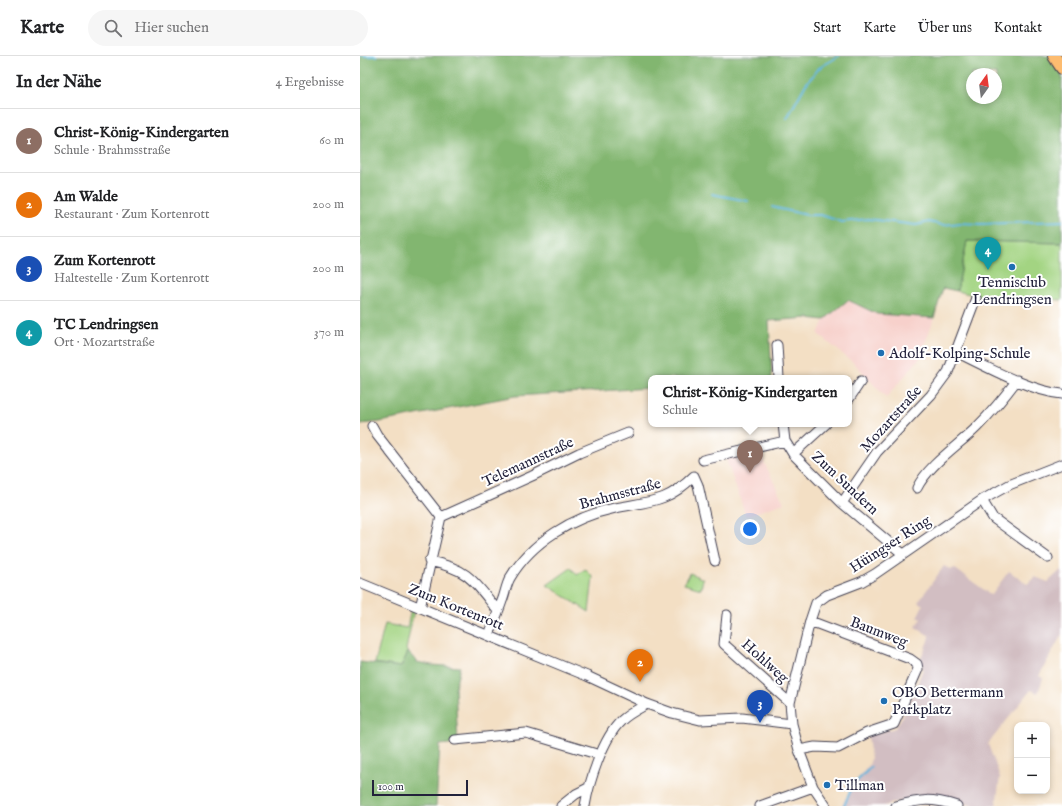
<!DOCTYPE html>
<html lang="de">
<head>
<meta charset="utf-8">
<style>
	body { margin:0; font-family:"IM FELL English",serif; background:#f6f6f6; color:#202124 }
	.controls { position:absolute; right:12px; bottom:12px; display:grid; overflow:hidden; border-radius:8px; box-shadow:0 2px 6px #0003 }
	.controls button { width:36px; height:36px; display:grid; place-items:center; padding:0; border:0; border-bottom:1px solid #e0e0e0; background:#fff; color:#202124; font:20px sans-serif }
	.compass { position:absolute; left:606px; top:12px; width:36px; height:36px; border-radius:50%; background:#fff; box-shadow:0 2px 6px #0003; rotate:14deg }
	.scale { position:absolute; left:12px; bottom:10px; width:96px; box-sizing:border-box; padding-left:4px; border:2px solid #22223b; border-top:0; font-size:11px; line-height:14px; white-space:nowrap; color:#22223b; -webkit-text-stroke:3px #fff; paint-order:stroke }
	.you { position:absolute; left:390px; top:473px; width:14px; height:14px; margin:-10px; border:3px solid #fff; border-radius:50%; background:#1a73e8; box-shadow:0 0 0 6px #1a73e833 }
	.badge { display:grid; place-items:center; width:26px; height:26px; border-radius:50%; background:#0b8043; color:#fff; font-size:13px; font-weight:700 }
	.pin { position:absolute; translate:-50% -33px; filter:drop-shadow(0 1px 2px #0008) }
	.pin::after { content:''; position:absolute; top:21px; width:14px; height:12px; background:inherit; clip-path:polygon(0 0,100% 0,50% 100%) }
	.popup { position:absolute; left:288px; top:319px; width:204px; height:52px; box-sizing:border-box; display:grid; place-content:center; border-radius:8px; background:#fff; filter:drop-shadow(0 1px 3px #0005); font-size:13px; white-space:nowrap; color:#757577 }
	.popup b { font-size:15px; color:#202124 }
	.popup::after { content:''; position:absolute; left:50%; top:100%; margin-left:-8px; border:8px solid transparent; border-top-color:#fff }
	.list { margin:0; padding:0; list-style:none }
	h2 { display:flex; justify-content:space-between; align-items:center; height:52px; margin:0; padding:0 16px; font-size:17px }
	h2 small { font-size:13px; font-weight:400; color:#757577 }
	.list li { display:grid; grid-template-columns:26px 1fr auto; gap:12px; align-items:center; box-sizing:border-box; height:64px; padding:0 16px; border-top:1px solid #e0e0e0 }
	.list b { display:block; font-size:15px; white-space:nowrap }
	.list p { margin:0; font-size:13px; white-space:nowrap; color:#757577 }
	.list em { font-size:13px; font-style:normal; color:#757577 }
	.icon { flex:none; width:22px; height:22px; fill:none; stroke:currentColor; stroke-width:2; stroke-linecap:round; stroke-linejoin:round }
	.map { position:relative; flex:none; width:702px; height:750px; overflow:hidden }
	header { display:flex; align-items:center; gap:24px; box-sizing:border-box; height:56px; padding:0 20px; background:#fff; border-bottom:1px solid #e0e0e0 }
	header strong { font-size:19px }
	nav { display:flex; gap:22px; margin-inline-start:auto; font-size:14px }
	.search { width:280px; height:36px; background:#f6f6f6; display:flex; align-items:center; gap:10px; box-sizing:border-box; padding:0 14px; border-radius:22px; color:#757577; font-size:15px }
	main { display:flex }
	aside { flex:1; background:#fff }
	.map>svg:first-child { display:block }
	.built { fill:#f7d0cb }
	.industrial { fill:#d2bec2 }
	.green { fill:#a3d482; stroke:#627b5e }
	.forest { fill:#82b670; stroke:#526c56; fill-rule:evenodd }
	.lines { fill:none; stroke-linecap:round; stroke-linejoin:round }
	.stream { stroke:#62b7de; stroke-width:2 }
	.minor-casing { stroke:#413e50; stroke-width:11 }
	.major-casing { stroke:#413e50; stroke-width:14 }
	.minor { stroke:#fff; stroke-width:9 }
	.major { stroke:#fdbc70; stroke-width:12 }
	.poi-dot { fill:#1f6fb2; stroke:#fff; stroke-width:1.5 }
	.labels { text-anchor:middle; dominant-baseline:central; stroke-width:4; stroke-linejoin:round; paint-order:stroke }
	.poi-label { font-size:15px; fill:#22223b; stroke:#fff; text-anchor:start }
	.street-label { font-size:15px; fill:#22223b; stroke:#fff }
</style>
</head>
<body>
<header>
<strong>Karte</strong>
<div class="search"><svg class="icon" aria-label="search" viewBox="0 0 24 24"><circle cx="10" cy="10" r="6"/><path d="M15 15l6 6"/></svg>Hier suchen</div>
<nav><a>Start</a><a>Karte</a><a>Über uns</a><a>Kontakt</a></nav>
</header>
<main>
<aside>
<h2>In der Nähe<small>4 Ergebnisse</small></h2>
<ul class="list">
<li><span class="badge" style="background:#8d6e63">1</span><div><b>Christ-König-Kindergarten</b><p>Schule · Brahmsstraße</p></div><em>60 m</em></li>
<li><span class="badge" style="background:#e8710a">2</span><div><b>Am Walde</b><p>Restaurant · Zum Kortenrott</p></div><em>200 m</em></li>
<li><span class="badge" style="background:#1a4fb4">3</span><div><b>Zum Kortenrott</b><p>Haltestelle · Zum Kortenrott</p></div><em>200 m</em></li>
<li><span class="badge" style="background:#0f9aa8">4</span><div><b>TC Lendringsen</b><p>Ort · Mozartstraße</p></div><em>370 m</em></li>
</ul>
</aside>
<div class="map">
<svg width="702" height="750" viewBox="0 0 702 750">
	<rect width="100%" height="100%" fill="#fff"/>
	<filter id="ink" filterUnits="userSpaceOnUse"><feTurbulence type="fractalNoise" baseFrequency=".025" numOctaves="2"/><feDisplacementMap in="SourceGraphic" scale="8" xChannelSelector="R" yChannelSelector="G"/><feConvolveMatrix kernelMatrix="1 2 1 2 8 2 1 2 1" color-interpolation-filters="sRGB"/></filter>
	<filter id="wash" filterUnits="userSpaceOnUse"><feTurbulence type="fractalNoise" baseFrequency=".012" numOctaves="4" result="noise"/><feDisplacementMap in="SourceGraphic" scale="16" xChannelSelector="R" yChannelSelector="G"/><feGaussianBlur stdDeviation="0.9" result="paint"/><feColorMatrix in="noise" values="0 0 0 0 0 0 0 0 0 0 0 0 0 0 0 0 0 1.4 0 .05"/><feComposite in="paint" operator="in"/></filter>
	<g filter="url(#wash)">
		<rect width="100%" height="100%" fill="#f3dfc4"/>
		<path class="built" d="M488,244L517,258L574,262L560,302L526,342L495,308L458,278L464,264Z
			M402,394L404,406L424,447L386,460L366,403Z"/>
		<path class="industrial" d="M584,510L591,514L594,512L631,539L649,515L667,528L675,521L688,526L702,513V578L679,620L683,622L678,637L671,634L628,688L640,721L636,750H614L580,741L559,739L524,750H482L491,731L509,709L511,703L508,680L535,672L548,652L563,613L560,604L570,580L555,571L561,563L557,561L563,549L558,546Z"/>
		<path class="green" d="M607,185L702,187V244L647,241L630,243L597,235Z
			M211,512L217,519L225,513L233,521L229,556L187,529Z
			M330,517L343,523L341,533L324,528Z
			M51,553L54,554L46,594L48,596L41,611L15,607L25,568L47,572Z"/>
		<path class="forest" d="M0,0H702V187L607,185L597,235L583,232L574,262L517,258L488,244L464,264L448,262L409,265L412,322H291V332L155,340L20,366L0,368ZM612,18H636V42H612Z
			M48,596L57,606L71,609L100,611L95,632L98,687L80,689L76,750H0V606L41,611Z"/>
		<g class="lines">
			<path class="stream" d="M4,0H16
				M0,1V0
				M427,62L446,28L459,12L479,0
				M352,138L388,145
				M412,151L447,159H461L482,166L508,163L556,169L569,166L582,169L600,167L620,168L702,165
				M484,750L493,729L511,711"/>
		</g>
	</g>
	<g filter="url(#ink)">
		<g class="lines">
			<defs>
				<path id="minor" d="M417,289L419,322
					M596,296C625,310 670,335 702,338
					M489,343L501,325
					M423,368L425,385L433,398L482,447L543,498
					M12,370L17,379L81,461L60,552
					M433,398L466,368
					M343,404L425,385
					M557,432C568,409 599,389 617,371C632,356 645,340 657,324
					M622,444L633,462L688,502
					M482,447L517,396L571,339L588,316L616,242
					M81,461L172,420L219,397L268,377
					M69,505C109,513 114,525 138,555
					M0,527L227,620L287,648L312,657L340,664L382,662L432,668
					M367,559L364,588L430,647
					M129,579C133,568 138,557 142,545C145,538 146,529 150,522C172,485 213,461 255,452C290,445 307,447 334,420L338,429L355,505
					M95,684L166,677L240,699
					M439,694L455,691L478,692L507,677L534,668L558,613L557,608L550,603L450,565
					M201,750L216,738L228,732
					M225,750C229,726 243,682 261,665C268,658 278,653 287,648
					M400,750L453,731
					M466,750L453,731L439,694L432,668L430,647L450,565L456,547L467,539L501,526L515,518L622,444L649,429L702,408
					M536,750C562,743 571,742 597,750"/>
				<path id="major" d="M694,0L702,12"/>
			</defs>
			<use href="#minor" class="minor-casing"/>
			<use href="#major" class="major-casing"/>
			<use href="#minor" class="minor"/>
			<use href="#major" class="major"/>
		</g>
	</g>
	<g class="poi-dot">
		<circle cx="652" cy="211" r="4"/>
		<circle cx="521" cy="297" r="4"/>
		<circle cx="524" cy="645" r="4"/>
		<circle cx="467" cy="729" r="4"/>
	</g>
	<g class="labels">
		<g class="poi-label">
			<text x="652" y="226" text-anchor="middle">Tennisclub<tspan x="652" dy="17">Lendringsen</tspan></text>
			<text x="529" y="297">Adolf-Kolping-Schule</text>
			<text x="532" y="636">OBO Bettermann<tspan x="532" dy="17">Parkplatz</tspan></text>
			<text x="475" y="729">Tillman</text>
		</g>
		<g class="street-label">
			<text transform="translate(531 363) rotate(-48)">Mozartstraße</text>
			<text transform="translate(168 406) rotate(-25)">Telemannstraße</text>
			<text transform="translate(485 427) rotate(43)">Zum Sundern</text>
			<text transform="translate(260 438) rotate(-15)">Brahmsstraße</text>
			<text transform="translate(530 488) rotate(-33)">Hüingser Ring</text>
			<text transform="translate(96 551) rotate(22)">Zum Kortenrott</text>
			<text transform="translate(519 576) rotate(21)">Baumweg</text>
			<text transform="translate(405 605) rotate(42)">Hohlweg</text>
		</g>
	</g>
</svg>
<div class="controls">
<button>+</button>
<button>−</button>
</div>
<svg class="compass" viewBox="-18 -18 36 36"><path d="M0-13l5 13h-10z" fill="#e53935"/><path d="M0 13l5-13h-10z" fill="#757577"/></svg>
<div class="scale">100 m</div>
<div class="you"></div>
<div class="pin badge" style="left:390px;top:417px;background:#8d6e63">1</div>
<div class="popup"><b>Christ-König-Kindergarten</b>Schule</div>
<div class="pin badge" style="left:280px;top:626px;background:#e8710a">2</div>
<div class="pin badge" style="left:400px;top:667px;background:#1a4fb4">3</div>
<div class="pin badge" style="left:628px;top:214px;background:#0f9aa8">4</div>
</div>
</main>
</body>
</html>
